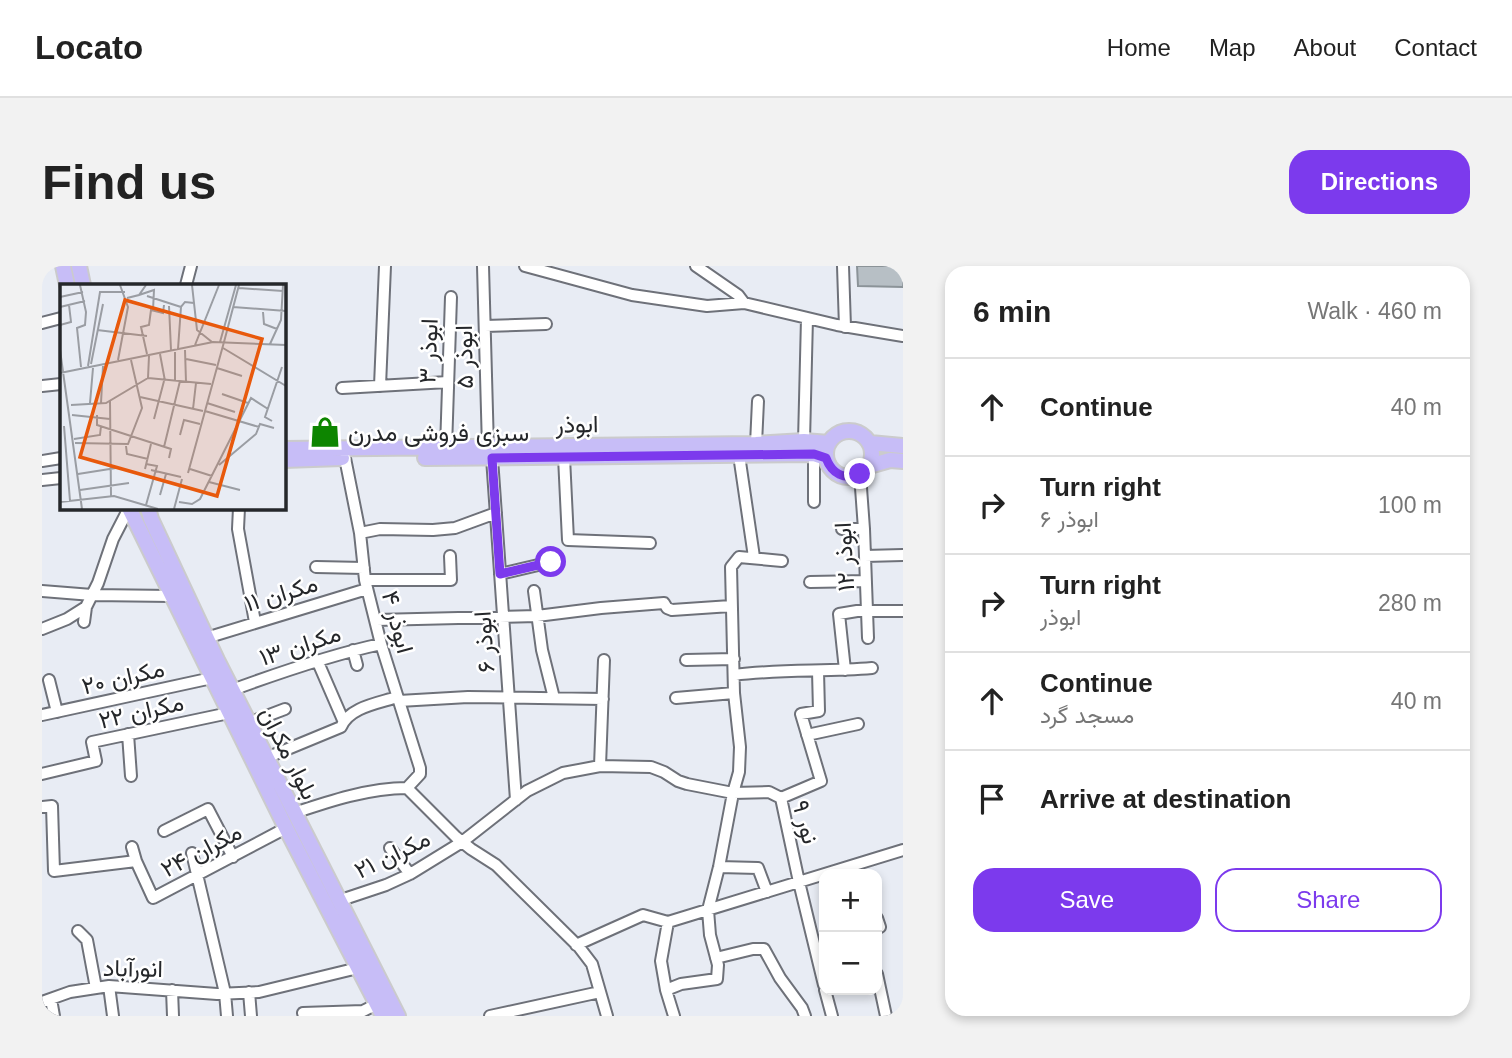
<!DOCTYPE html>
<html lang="en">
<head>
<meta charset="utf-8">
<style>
	body { margin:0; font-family:Arial,Vazirmatn,sans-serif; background:#f2f2f2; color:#222 }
	.controls { position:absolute; right:21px; bottom:21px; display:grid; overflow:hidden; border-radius:14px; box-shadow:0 4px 10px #0003 }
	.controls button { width:63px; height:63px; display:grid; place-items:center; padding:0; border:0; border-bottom:2px solid #e0e0e0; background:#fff; color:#222; font:35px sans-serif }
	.stop { position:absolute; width:21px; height:21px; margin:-16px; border:5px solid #7c3aed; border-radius:50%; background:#fff }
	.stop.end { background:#7c3aed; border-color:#fff; box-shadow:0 2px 7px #0008 }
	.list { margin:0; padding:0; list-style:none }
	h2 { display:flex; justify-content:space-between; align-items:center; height:91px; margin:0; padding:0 28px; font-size:30px }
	h2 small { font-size:23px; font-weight:400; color:#767676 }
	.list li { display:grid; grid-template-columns:46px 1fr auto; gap:21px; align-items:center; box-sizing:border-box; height:98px; padding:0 28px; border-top:2px solid #e0e0e0 }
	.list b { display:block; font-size:26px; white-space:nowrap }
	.list p { margin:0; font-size:23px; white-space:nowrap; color:#767676 }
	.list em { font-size:23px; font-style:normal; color:#767676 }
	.actions { display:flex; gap:14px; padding:21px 28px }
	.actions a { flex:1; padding:16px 0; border:2px solid #7c3aed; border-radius:21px; text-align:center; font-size:24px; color:#7c3aed }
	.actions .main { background:#7c3aed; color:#fff }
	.icon { flex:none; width:38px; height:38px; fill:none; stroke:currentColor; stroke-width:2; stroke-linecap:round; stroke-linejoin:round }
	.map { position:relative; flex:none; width:861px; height:750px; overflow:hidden; border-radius:21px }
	header { display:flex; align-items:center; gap:42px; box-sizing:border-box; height:98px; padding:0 35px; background:#fff; border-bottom:2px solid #e0e0e0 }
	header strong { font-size:33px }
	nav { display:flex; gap:38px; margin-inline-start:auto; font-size:24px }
	.intro { display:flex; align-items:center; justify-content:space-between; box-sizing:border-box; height:168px; padding:0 42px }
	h1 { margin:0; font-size:49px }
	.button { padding:18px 32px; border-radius:21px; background:#7c3aed; color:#fff; font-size:24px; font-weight:700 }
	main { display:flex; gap:42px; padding:0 42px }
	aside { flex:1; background:#fff; border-radius:21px; box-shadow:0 4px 10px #0003 }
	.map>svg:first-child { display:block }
	.building { fill:#b7bfc5; stroke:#8b9398; stroke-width:2 }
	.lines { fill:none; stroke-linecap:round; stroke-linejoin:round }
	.minor-casing { stroke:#6e7179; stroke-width:14 }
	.major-casing { stroke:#cbcbcc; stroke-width:18 }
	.minor { stroke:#fff; stroke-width:10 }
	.major { stroke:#c7bdf7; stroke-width:14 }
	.route { stroke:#7c3aed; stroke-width:9 }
	.labels { text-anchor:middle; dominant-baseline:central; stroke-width:5; stroke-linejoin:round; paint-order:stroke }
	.street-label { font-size:24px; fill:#25272a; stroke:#fff }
	.poi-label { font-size:24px; fill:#25272a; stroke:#fff; text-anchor:start }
	.inset-road { fill:none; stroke:#9a9da3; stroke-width:2 }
	.view { fill:#e8590c; fill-opacity:0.15; stroke:#e8590c; stroke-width:3.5 }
	.inset-edge { fill:none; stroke:#25272a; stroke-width:3.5 }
</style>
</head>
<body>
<header>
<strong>Locato</strong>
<nav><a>Home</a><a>Map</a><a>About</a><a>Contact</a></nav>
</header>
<div class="intro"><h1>Find us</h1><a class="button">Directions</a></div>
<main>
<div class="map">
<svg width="861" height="750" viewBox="0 0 861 750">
	<rect width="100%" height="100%" fill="#e8ecf4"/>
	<path class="building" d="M815,0H861V21L816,20Z"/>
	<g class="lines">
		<defs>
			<path id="minor" d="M441,0L446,182
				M483,0L590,29L665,40L702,37L795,59L861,70
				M654,0L696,29L702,37
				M801,0L803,61
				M144,19L149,0
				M0,57L19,52
				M443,60L504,58
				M0,120L19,118
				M338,120L343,0
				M300,122L406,116
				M762,175L765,52
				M714,178L716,135
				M404,182L409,31
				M697,189L712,291
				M522,191L526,274L608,277
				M303,192L318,267L323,314L339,378L378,502V508L365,522
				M450,192L474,534
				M0,195L19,192
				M818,208L822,263L826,372
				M0,214L19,212
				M772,236V188
				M197,242L196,263L213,356
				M800,263H822
				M318,267L338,263L391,264L413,262L454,247
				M823,290L861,289
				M274,301L322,302
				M458,308L509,296
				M323,314H409L408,290
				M768,316L824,315
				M0,325L50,329L130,330
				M492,325L500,384L512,432
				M334,354L495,350L559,342L622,337L625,342L630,344L689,340
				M42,356L44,341
				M0,363L25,353L44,341L56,317L71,273L87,242
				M164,372L325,323
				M311,384L315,399
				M275,394L301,454
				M644,394L692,393
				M803,404L797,348L815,345H861
				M692,409C738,403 784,406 830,402
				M7,414L15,446
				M190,424C239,406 288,389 339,378
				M634,432L692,427
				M357,435L426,431L561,433
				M0,449L170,412
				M206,457L243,443
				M86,468L89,510
				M765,469L816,458
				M224,492L299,461C307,441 337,437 355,431
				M558,500L562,394
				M0,508L54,495L50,476L187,447
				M365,522L414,571L429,583L454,599L537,681L550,698L565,750
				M739,532L779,515L759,448L777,445L776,405
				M0,541L10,540L12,605L94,595L111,632L244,562
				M252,547C288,535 327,522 365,522
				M122,565L166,543L191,591
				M90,581L94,595
				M348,582L368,608
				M150,587L183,727L185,750
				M677,601L716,602L725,626
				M296,635L344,619L368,608L420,576L485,525L521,507L558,500L609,501L622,506L636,515L645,518L691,527L727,526L739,532L757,616L782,719
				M835,652L838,661
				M626,656L861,584
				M626,656L619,695L624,724L632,750
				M36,665L45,674L54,722
				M534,679L601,649L626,656
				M674,692L711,683H722L738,712L760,742L763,750
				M835,708L844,750
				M67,720L71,750
				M130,724L131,750
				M624,724L639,718L675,713L676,699L668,669L666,644L677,601L691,527L697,506L698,481L692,427L689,301L697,291L740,295
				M783,724L790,750
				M207,726L209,750
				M9,733L12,750
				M0,736L28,726L67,720L175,728L217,726L316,702
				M262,750L261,747L321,745L335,738
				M448,750L558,726"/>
			<path id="major" d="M21,0L25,19
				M37,0L41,19
				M784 188a23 23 0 1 1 46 0a23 23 0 1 1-46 0Z
				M828,177L861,180
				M242,183L714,178L762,175L787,177
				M383,192L772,188L784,192
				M242,194L300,192
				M827,200L848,194L861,195
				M87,242L244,562L341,750
				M106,242L109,253L175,394L356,750"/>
		</defs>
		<use href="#minor" class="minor-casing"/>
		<use href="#major" class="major-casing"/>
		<use href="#minor" class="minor"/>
		<use href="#major" class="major"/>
	</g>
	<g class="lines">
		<path class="route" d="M509,296L458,308L450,192L772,188L784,192C790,208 802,214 818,208"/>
	</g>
	<defs>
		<symbol id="shop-bare" viewBox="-9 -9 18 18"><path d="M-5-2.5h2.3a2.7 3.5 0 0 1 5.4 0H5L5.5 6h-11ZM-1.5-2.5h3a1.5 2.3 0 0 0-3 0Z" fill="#0d8500" stroke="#fff" stroke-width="2.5" paint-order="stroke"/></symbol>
	</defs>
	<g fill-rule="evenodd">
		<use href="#shop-bare" x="261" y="144" width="44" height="44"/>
	</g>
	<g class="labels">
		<g class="street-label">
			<text transform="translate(386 85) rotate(-88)">ابوذر ۳</text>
			<text transform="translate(422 91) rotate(-91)">ابوذر ۵</text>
			<text transform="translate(535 158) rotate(-1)">ابوذر</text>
			<text transform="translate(802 291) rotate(-93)">ابوذر ۱۲</text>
			<text transform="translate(239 327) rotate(-17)">مکران ۱۱</text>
			<text transform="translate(356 356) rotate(75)">ابوذر ۴</text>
			<text transform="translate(442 376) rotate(-94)">ابوذر ۶</text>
			<text transform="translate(258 379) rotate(-18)">مکران ۱۳</text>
			<text transform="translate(81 411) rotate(-13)">مکران ۲۰</text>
			<text transform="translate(99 445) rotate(-13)">مکران ۲۲</text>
			<text transform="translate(247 487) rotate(63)">بلوار مکران</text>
			<text transform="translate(764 556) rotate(75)">نور ۹</text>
			<text transform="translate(159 584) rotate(-28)">مکران ۲۴</text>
			<text transform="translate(350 588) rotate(-26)">مکران ۲۱</text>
			<text transform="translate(91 702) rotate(1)">انورآباد</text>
		</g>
		<g class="poi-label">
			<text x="306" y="166">سبزی فروشی مدرن</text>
		</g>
	</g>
	<g transform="translate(18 18)">
		<rect width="226" height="226" fill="#e8ecf4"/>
		<path class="inset-road" d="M20,1L26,28L25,41L17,44L21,83M132,1L137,46L152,58M179,4L223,7M79,11L94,6L93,26M87,12L121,23M0,13L23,8M67,14L79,11L86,1M109,22L111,66M0,23L25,17M173,23L226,27M203,28L204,40L217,45M0,41L11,38L9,21M37,46L87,52M160,58L176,1M164,58L179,1M210,60L221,36L223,1M135,61L159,1M163,64L226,102M118,65L121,23L125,18L134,19M0,66L22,225M125,66L126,98M115,68V97M87,70L81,43L89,41L91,26L103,29L104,21M100,70L105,97M126,75L156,81M58,76L68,23L60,1M31,80L43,20M28,82L40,8H65M157,84L182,92M0,89L153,58L226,61M88,94L151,100M88,94L89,72M162,110L188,119M80,113L143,127M50,117L51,212M30,119L33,84M41,119L43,82M147,119L175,128M11,121L46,119L88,94M133,125L136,99M145,127L199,143M12,131L50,135M37,131V141L111,165L109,174M94,135L104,97M212,137L205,133L222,83M4,142L10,217M120,151L124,136L140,140M14,155L40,151L41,142M15,159L68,160L82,124L71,76M66,162L67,170L88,175M104,163L120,97M159,181L196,150L200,140L214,144M85,185L91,160M130,185L152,192M91,186L121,193M128,189L164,58M18,190L56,184M149,198L180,206M20,206L69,199M100,211L106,190M0,218L54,212L98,225M119,218L132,220L140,215L191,114L208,125M86,221L97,182L86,180M114,225L122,195"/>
		<path class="view" d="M65,16L202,55L157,212L20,173Z"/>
		<rect width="226" height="226" class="inset-edge"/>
	</g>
</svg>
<div class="controls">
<button>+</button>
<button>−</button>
</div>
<div class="stop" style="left:509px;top:296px"></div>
<div class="stop end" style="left:818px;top:208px"></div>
</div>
<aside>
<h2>6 min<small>Walk · 460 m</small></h2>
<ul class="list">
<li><svg class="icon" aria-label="ahead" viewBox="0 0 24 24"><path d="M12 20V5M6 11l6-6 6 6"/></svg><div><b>Continue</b></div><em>40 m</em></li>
<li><svg class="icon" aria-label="right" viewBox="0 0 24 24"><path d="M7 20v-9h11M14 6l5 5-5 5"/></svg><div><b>Turn right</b><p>ابوذر ۶</p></div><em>100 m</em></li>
<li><svg class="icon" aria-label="right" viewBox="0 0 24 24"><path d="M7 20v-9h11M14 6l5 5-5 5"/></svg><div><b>Turn right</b><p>ابوذر</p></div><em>280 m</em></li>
<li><svg class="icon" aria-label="ahead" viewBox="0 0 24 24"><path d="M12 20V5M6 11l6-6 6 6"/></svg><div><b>Continue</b><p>مسجد گرد</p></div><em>40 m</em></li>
<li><svg class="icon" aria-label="arrive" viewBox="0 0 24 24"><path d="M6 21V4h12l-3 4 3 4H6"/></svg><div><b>Arrive at destination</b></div></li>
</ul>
<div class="actions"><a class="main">Save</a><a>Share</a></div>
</aside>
</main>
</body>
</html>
